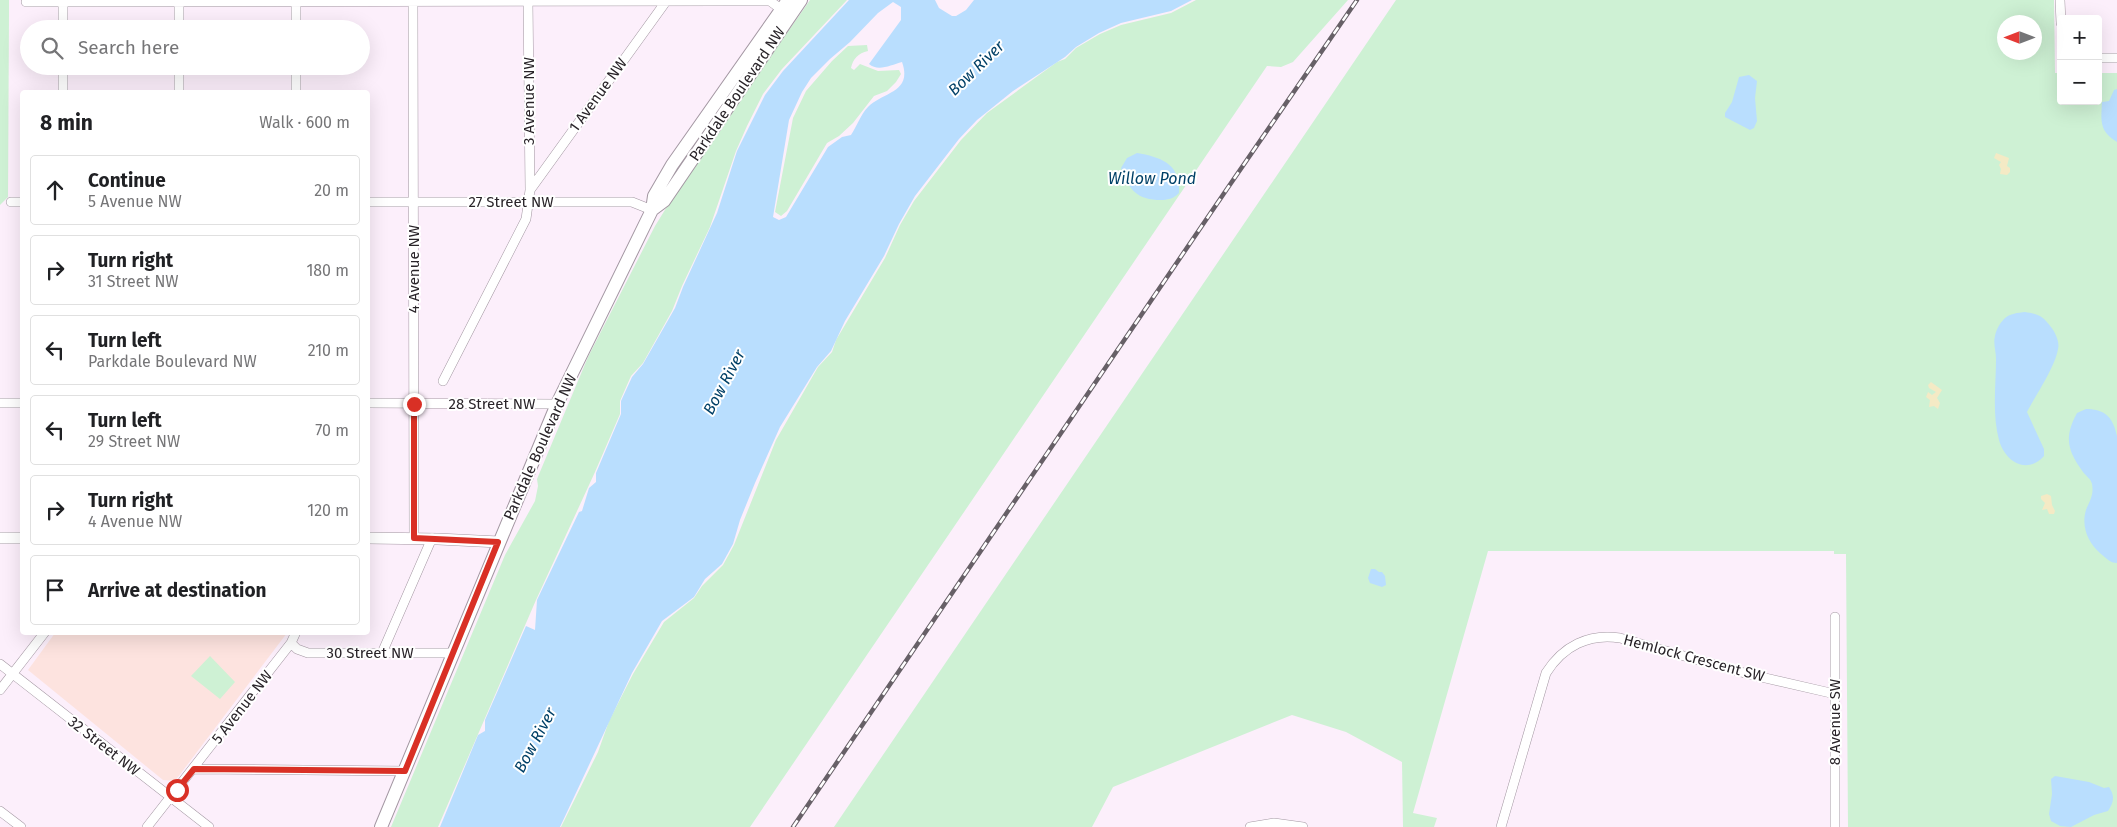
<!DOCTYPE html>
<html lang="en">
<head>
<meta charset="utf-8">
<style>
	body { margin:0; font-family:"Fira Sans",sans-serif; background:#f2f2f2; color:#202124 }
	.controls { position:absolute; right:15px; top:15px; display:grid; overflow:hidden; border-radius:5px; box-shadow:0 5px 20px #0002 }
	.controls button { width:45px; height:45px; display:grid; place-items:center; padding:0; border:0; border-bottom:1px solid #e0e0e0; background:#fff; color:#202124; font:25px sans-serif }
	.compass { position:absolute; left:1997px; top:15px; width:45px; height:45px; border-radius:50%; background:#fff; box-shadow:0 5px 20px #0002; rotate:270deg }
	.stop { position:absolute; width:15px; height:15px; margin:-11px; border:4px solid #d93025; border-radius:50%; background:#fff }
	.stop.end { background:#d93025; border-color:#fff; box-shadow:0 1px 5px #0008 }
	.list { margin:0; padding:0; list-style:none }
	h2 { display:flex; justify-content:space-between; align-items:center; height:65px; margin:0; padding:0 20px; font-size:21px }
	h2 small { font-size:16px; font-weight:400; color:#757577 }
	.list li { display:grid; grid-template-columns:32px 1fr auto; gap:15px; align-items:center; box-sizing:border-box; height:70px; margin:0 10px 10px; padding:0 10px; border:1px solid #e0e0e0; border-radius:5px }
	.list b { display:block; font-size:19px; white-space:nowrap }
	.list p { margin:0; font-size:16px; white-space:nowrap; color:#757577 }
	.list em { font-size:16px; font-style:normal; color:#757577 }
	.icon { flex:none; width:28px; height:28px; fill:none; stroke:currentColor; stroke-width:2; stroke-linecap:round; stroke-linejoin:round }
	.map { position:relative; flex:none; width:2117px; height:827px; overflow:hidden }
	.search { position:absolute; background:#fff; box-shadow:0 5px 20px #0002; left:20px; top:20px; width:350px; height:55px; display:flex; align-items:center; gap:12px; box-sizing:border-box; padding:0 18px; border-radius:28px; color:#757577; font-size:19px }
	.panel { position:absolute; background:#fff; box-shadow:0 5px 20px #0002; left:20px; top:90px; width:350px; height:545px; border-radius:5px }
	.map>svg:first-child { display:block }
	.education { fill:#fde3df }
	.green { fill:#cef1d4; fill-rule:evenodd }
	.sand { fill:#f4eac5 }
	.water { fill:#b9defe; fill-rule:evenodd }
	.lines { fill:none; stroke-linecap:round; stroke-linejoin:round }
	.minor-casing { stroke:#a397a2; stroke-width:10 }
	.tertiary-casing { stroke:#a397a2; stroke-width:12 }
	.secondary-casing { stroke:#a397a2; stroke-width:14 }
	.minor { stroke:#fff; stroke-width:9 }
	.tertiary { stroke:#fff; stroke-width:11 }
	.secondary { stroke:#fff; stroke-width:12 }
	.rail-casing { stroke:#676067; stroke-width:4.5 }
	.rail { stroke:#fff; stroke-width:2.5; stroke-dasharray:8; stroke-linecap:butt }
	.route { stroke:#d93025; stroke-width:6 }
	.labels { text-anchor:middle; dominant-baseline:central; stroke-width:4; stroke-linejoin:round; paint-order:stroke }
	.street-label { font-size:15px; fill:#292429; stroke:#fff }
	.water-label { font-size:16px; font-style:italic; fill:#004067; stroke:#fff }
</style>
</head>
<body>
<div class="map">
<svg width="2117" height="827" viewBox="0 0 2117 827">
	<rect width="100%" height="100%" fill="#fceffb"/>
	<path class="education" d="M55,633H287L175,781L163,780L28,670Z"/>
	<path class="green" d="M0,0H9V13L8,197L0,205Z
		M810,0H847L782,69L763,94L747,126L736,151L710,227L682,286L672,311L643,363L631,376L620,401V414L595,472L536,600L438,827H391L505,555L535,501L538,486L537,479L588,357L655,226L681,184Z
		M1196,0H1348L1293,62L1281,67L1267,66L750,827H561L598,752L609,721L633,674L664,622L694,598L702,586L723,565L734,545L776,440L818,367L832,352L836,340L885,258L900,225L914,201L961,140L987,113L1057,62L1065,59L1076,48L1100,34L1121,25L1171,13Z
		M1396,0H2054L2055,73H2061V101H2098V73H2117V827H1848L1846,554H1834V551H1488L1413,813L1437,818L1434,827H1403L1402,762L1346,732L1292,715L1113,787L1092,827H834ZM2004,22H2034V52H2004Z
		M867,45L868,51C858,53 853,59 851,68L854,70L860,64L878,71L899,70L901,74L896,82L887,91L874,96L853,123L839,136L827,143L787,211L781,216L775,212L793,118L806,91L832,61L848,46Z
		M210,656L235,682L220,699L191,676Z"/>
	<path class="sand" d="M1996,153L2009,158L2007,166L2010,168V172L2007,175L2000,174L2001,169L1999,165L2001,162L1994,158Z
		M1931,382L1942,390L1937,398L1940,403L1938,409L1934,406L1929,407L1930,400L1926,397L1928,392L1932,395L1936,392L1929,388L1928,385Z
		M2047,494L2051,496L2052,505L2055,511L2054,514H2049L2047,509L2042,510L2045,503L2041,499V496Z"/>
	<path class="water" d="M849,0H935L939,8L952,16H956L966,10L974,0H1192L1171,11L1121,23L1099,33L1076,47L1065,57L1013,91L977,120L959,139L915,196L899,224L884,256L845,321L831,351L817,367L780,427L755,483L740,520L733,544L722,564L705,579L694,597L662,621L632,673L560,827H440L478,735L485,731V720L526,626L535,630L537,600L579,512L582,511L589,488L596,482V473L621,414V401L632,377L643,364L675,308L683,287L717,213L737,151L765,95L783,71ZM893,2L901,7V20L869,64C878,72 891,65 902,62C913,93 882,92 868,107C861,114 857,126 851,135L842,137L828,147L786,217L779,220L773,217L789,120L802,92L811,78L830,59L850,42L878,13Z
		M1749,75L1757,81L1755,98L1757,121L1754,128L1750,130L1725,117V113L1732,102L1739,77Z
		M2117,89V142C2099,131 2101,121 2102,102L2109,101L2114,90Z
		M1137,153C1161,157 1181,164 1179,193C1174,198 1169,200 1161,200C1137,200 1129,190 1121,168L1127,158Z
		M2025,312C2038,314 2043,316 2051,327C2055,332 2060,342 2058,349C2055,367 2036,395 2027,412L2044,449V456C2027,475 2005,462 1999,440C1992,414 1996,385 1996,359C1996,351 1993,343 1995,336C1996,330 2000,323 2004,319C2010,313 2018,313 2025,312Z
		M2086,409C2106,409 2113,418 2117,436V563C2110,563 2106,558 2101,554C2088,543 2081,527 2086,510C2090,500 2094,495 2092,484C2091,479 2086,476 2083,472C2067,450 2064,437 2077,413Z
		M1371,569H1375L1379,572H1382L1385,576L1386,585L1382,587L1370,583L1368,578Z
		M2055,776L2089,782L2104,788L2109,787C2115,796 2114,802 2108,811L2094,815L2071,827L2060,826L2051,821L2049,814L2052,794L2051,779Z"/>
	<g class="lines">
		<defs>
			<path id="minor" d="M63,0V29
				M296,0V29
				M413,0L414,538
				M2060,0L2061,23
				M26,2L724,1H770L781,9
				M179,29V0
				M2098,58H2117
				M63,66V92
				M296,66V92
				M179,92V66
				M530,190L667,0
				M11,202H22
				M368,202H632L652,210
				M443,381L526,219L530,190L528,0
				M0,403H22
				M368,403L557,404
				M1835,617V827
				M291,643L297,649L308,653H453
				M382,653L432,538
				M0,664L209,827
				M0,690L45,632
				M194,769L405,771
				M0,811L21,827
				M147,827L291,643L296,632
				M1250,827L1274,823L1303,827
				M1501,827L1546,673C1563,646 1589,633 1620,638L1748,674L1835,694"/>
			<path id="tertiary" d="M0,538H22
				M368,538L438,539L499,542"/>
			<path id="secondary" d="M652,210L664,201L801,0
				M381,827L557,404L652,210L654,196L672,165L788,0"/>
		</defs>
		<use href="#minor" class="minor-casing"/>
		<use href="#tertiary" class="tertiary-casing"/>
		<use href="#secondary" class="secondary-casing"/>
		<use href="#minor" class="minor"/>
		<use href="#tertiary" class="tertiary"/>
		<use href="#secondary" class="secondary"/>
		<defs>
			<path id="rail" d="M793,827L1229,186L1357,0"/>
		</defs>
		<use href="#rail" class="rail-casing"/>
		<use href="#rail" class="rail"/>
	</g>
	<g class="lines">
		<path class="route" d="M177,790L194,769L405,771L498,542L414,538V404"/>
	</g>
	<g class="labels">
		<g class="street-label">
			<text transform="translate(737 94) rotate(-56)">Parkdale Boulevard NW</text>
			<text transform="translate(598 95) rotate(-54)">1 Avenue NW</text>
			<text transform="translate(529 101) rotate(-90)">3 Avenue NW</text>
			<text x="511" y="202">27 Street NW</text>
			<text transform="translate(414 269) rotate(-90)">4 Avenue NW</text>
			<text x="492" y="404">28 Street NW</text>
			<text transform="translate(540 447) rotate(-66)">Parkdale Boulevard NW</text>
			<text x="370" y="653">30 Street NW</text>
			<text transform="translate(1694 658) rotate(15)">Hemlock Crescent SW</text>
			<text transform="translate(242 707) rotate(-52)">5 Avenue NW</text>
			<text transform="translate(1835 722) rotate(-90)">8 Avenue SW</text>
			<text transform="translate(104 746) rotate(38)">32 Street NW</text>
		</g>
		<g class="water-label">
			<text transform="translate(976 68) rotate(-44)">Bow River</text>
			<text x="1152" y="178">Willow Pond</text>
			<text transform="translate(724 382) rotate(-62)">Bow River</text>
			<text transform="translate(535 740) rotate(-62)">Bow River</text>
		</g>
	</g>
</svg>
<div class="controls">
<button>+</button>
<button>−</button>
</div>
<svg class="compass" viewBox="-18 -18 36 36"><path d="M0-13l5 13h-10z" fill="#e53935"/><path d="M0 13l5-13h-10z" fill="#757577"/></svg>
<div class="stop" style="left:177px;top:790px"></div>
<div class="stop end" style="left:414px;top:404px"></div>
<div class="search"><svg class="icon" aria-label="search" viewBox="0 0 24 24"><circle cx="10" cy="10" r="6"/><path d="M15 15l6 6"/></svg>Search here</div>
<section class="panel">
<h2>8 min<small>Walk · 600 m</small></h2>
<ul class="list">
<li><svg class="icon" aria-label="ahead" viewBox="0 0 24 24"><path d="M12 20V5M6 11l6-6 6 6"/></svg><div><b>Continue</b><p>5 Avenue NW</p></div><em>20 m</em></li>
<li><svg class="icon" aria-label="right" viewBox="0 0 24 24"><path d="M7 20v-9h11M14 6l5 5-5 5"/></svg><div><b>Turn right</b><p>31 Street NW</p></div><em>180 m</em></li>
<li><svg class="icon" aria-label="left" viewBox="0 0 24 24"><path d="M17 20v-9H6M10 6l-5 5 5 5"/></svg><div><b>Turn left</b><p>Parkdale Boulevard NW</p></div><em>210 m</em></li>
<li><svg class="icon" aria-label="left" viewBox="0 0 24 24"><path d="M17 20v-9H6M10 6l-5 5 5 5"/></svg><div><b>Turn left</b><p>29 Street NW</p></div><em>70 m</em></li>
<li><svg class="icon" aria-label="right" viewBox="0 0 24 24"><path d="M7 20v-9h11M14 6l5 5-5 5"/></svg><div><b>Turn right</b><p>4 Avenue NW</p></div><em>120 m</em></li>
<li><svg class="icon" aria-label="arrive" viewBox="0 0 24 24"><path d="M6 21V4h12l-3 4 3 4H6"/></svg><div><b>Arrive at destination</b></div></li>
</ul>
</section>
</div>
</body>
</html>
